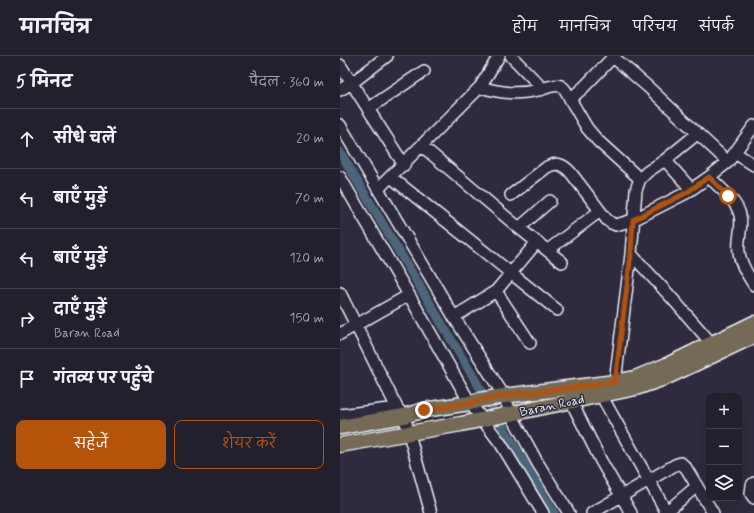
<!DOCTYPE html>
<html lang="hi">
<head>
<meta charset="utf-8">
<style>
	body { margin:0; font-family:Mynerve,"Playpen Sans Deva",sans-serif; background:#2f2d3a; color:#f1f3f6 }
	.controls { position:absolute; right:12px; bottom:12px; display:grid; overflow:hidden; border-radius:8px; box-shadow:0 4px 16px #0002 }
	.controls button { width:36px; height:36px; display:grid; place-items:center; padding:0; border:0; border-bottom:1px solid #403e4a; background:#23202e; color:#f1f3f6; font:20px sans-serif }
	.stop { position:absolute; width:12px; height:12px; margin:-9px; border:3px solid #b45309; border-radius:50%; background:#fff }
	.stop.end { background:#b45309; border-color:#fff; box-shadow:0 1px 4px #0008 }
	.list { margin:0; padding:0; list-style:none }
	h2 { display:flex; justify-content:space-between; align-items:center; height:52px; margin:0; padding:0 16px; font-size:17px }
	h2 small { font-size:13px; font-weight:400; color:#a3a3aa }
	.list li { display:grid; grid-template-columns:26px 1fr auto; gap:12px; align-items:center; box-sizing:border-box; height:60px; padding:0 16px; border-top:1px solid #403e4a }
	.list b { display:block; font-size:15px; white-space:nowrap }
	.list p { margin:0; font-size:13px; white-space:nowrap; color:#a3a3aa }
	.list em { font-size:13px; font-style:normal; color:#a3a3aa }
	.actions { display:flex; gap:8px; padding:12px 16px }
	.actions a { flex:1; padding:9px 0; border:1px solid #b45309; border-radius:8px; text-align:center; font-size:14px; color:#b45309 }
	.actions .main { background:#b45309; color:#fff }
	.icon { flex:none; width:22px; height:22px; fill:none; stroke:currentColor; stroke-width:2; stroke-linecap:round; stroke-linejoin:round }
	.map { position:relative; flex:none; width:414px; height:457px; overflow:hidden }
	header { display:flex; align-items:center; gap:24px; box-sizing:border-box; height:56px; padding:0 20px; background:#23202e; border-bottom:1px solid #403e4a }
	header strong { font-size:19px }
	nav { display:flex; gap:22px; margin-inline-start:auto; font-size:14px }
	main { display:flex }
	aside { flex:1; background:#23202e }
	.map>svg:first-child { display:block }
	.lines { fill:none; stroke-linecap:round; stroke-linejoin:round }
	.canal { stroke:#4e657a; stroke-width:9 }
	.minor-casing { stroke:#e8f1f8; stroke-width:14 }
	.major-casing { stroke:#e8f1f8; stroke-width:17 }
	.minor { stroke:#2f2a3d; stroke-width:11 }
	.major { stroke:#756a55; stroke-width:14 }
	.route { stroke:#b45309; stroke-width:5 }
	.labels { text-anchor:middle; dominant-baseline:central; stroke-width:3; stroke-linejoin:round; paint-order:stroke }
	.street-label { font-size:13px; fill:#e8f1f8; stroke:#2f2a3d }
</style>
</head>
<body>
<header>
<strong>मानचित्र</strong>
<nav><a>होम</a><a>मानचित्र</a><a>परिचय</a><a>संपर्क</a></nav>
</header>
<main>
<aside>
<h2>5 मिनट<small>पैदल · 360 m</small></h2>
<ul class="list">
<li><svg class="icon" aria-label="ahead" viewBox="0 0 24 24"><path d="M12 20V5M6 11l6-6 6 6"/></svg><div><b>सीधे चलें</b></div><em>20 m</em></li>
<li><svg class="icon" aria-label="left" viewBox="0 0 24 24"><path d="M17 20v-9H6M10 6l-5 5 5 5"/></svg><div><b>बाएँ मुड़ें</b></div><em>70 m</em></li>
<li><svg class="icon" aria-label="left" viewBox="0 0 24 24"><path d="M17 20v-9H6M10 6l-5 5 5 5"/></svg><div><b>बाएँ मुड़ें</b></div><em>120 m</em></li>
<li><svg class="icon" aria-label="right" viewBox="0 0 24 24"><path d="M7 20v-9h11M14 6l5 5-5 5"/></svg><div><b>दाएँ मुड़ें</b><p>Baran Road</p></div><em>150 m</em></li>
<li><svg class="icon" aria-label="arrive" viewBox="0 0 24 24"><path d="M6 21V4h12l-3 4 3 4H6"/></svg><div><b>गंतव्य पर पहुँचे</b></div></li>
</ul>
<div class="actions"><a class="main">सहेजें</a><a>शेयर करें</a></div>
</aside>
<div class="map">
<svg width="414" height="457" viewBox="0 0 414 457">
	<rect width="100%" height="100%" fill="#2f2a3d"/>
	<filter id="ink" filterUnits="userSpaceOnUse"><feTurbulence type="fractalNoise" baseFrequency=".025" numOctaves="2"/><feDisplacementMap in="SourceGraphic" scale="8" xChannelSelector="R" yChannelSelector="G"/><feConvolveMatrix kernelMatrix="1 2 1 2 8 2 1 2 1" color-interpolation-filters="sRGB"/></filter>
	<g filter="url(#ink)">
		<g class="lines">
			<path class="canal" d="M0,96L214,457"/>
			<defs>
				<path id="minor" d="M171,0L203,33
					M272,0L308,31L388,106
					M0,9L64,109
					M140,31C162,37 176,39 199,34C205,32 215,28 221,30C226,33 228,38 230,43L243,32L273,1
					M0,34L12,27L47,0
					M230,43L247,72L258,85L300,123L296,134L291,198L275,326
					M28,53L84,15
					M0,69L114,261L164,340L171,358L197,406L229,457
					M82,90L179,172L222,206
					M395,97L414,109
					M325,104L351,133
					M0,121L69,239L130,347L161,388L203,457
					M51,121L217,254
					M369,121L388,106L414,70
					M300,123L307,116L325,104L357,78
					M38,133L140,31L159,0
					M171,139L207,111C217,106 223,108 231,117L267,164L271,167L276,169L293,164L346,137L369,121C379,131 397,145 400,159C403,171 397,184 399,196C400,208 408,219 414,229
					M179,172L210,145
					M208,194L260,155
					M291,198L330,240L372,288
					M156,235L190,287
					M0,237L57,352L64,360L91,457
					M114,261L156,235L197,186
					M0,278L69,239
					M261,339L327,457
					M231,345L261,405L291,457
					M0,359L57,352
					M414,427L412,429L411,438L414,442
					M252,457L335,409L341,407L346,412L373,457
					M325,457L357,430"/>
				<path id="major" d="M0,371L64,360L84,354L130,347L140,344L164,340L275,326L295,322L329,308L414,267
					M0,389L121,368L296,332L325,322L414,280"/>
			</defs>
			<use href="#minor" class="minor-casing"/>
			<use href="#major" class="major-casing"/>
			<use href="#minor" class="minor"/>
			<use href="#major" class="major"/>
		</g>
	</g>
	<g class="lines" filter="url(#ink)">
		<path class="route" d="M84,354L130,347L140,344L164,340L275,326L291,198L293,164L346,137L369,121L388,140"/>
	</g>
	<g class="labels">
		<g class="street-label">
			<text transform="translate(212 350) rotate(-12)">Baran Road</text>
		</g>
	</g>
</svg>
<div class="controls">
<button>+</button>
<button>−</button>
<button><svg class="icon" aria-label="layers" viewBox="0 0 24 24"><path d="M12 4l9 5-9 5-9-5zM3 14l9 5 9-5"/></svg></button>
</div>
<div class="stop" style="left:388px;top:140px"></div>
<div class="stop end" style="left:84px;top:354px"></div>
</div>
</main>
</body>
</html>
